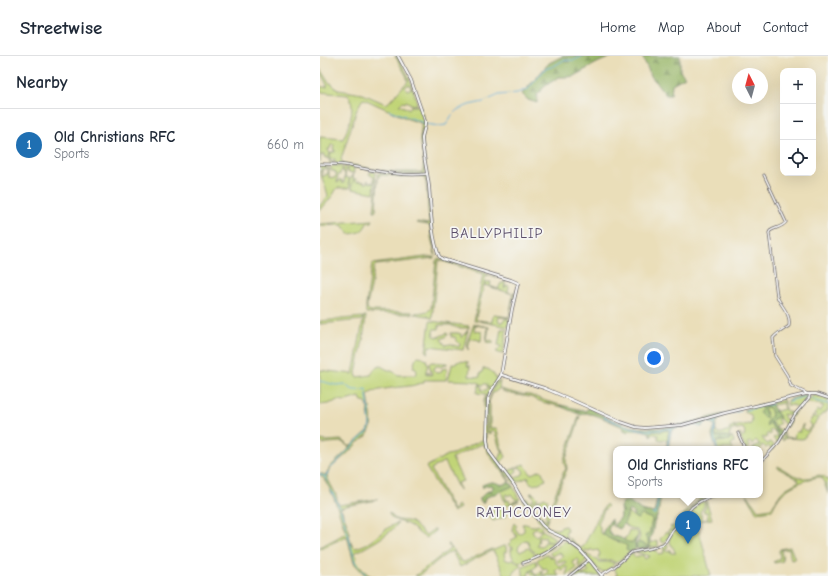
<!DOCTYPE html>
<html lang="en">
<head>
<meta charset="utf-8">
<style>
	body { margin:0; font-family:"Comic Neue",sans-serif; background:#f6f6f7; color:#1f2937 }
	.controls { position:absolute; right:12px; top:12px; display:grid; overflow:hidden; border-radius:8px; box-shadow:0 4px 16px #0002 }
	.controls button { width:36px; height:36px; display:grid; place-items:center; padding:0; border:0; border-bottom:1px solid #e0e1e3; background:#fff; color:#1f2937; font:20px sans-serif }
	.compass { position:absolute; left:412px; top:12px; width:36px; height:36px; border-radius:50%; background:#fff; box-shadow:0 4px 16px #0002; rotate:354deg }
	.you { position:absolute; left:334px; top:302px; width:14px; height:14px; margin:-10px; border:3px solid #fff; border-radius:50%; background:#1a73e8; box-shadow:0 0 0 6px #1a73e833 }
	.badge { display:grid; place-items:center; width:26px; height:26px; border-radius:50%; background:#1f6fb2; color:#fff; font-size:13px; font-weight:700 }
	.pin { position:absolute; translate:-50% -33px; filter:drop-shadow(0 1px 2px #0008) }
	.pin::after { content:''; position:absolute; top:21px; width:14px; height:12px; background:inherit; clip-path:polygon(0 0,100% 0,50% 100%) }
	.popup { position:absolute; left:293px; top:390px; width:150px; height:52px; box-sizing:border-box; display:grid; place-content:center; border-radius:8px; background:#fff; filter:drop-shadow(0 1px 3px #0005); font-size:13px; white-space:nowrap; color:#747a83 }
	.popup b { font-size:15px; color:#1f2937 }
	.popup::after { content:''; position:absolute; left:50%; top:100%; margin-left:-8px; border:8px solid transparent; border-top-color:#fff }
	.list { margin:0; padding:0; list-style:none }
	h2 { display:flex; justify-content:space-between; align-items:center; height:52px; margin:0; padding:0 16px; font-size:17px }
	h2 small { font-size:13px; font-weight:400; color:#747a83 }
	.list li { display:grid; grid-template-columns:26px 1fr auto; gap:12px; align-items:center; box-sizing:border-box; height:72px; padding:0 16px; border-top:1px solid #e0e1e3 }
	.list b { display:block; font-size:15px; white-space:nowrap }
	.list p { margin:0; font-size:13px; white-space:nowrap; color:#747a83 }
	.list em { font-size:13px; font-style:normal; color:#747a83 }
	.icon { flex:none; width:22px; height:22px; fill:none; stroke:currentColor; stroke-width:2; stroke-linecap:round; stroke-linejoin:round }
	.map { position:relative; flex:none; width:508px; height:520px; overflow:hidden }
	header { display:flex; align-items:center; gap:24px; box-sizing:border-box; height:56px; padding:0 20px; background:#fff; border-bottom:1px solid #e0e1e3 }
	header strong { font-size:19px }
	nav { display:flex; gap:22px; margin-inline-start:auto; font-size:14px }
	main { display:flex }
	aside { flex:1; background:#fff }
	.map>svg:first-child { display:block }
	.green { fill:#c1d477; stroke:#727b59 }
	.forest { fill:url(#forest-firs); stroke:#5d6c52 }
	.lines { fill:none; stroke-linecap:round; stroke-linejoin:round }
	.stream { stroke:#64aedc; stroke-width:1 }
	.minor-casing { stroke:#686467; stroke-width:3 }
	.tertiary-casing { stroke:#686467; stroke-width:3.5 }
	.minor { stroke:#fff; stroke-width:1.5 }
	.tertiary { stroke:#fff; stroke-width:2 }
	.labels { text-anchor:middle; dominant-baseline:central; stroke-width:3.5; stroke-linejoin:round; paint-order:stroke }
	.quarter-label { font-size:14px; letter-spacing:1px; fill:#5b4e6a; stroke:#f6f6f2 }
</style>
</head>
<body>
<header>
<strong>Streetwise</strong>
<nav><a>Home</a><a>Map</a><a>About</a><a>Contact</a></nav>
</header>
<main>
<aside>
<h2>Nearby<small></small></h2>
<ul class="list">
<li><span class="badge">1</span><div><b>Old Christians RFC</b><p>Sports</p></div><em>660 m</em></li>
</ul>
</aside>
<div class="map">
<svg width="508" height="520" viewBox="0 0 508 520">
	<defs>
		<pattern id="forest-firs" width="22" height="20" patternUnits="userSpaceOnUse"><rect width="22" height="20" fill="#98b668"/><path d="M5 1l3.5 6h-7zM16 11l3.5 6h-7z" fill="#7c9457"/></pattern>
	</defs>
	<rect width="100%" height="100%" fill="#f6f6f2"/>
	<filter id="ink" filterUnits="userSpaceOnUse"><feTurbulence type="fractalNoise" baseFrequency=".025" numOctaves="2"/><feDisplacementMap in="SourceGraphic" scale="8" xChannelSelector="R" yChannelSelector="G"/><feConvolveMatrix kernelMatrix="1 2 1 2 8 2 1 2 1" color-interpolation-filters="sRGB"/></filter>
	<filter id="wash" filterUnits="userSpaceOnUse"><feTurbulence type="fractalNoise" baseFrequency=".012" numOctaves="4" result="noise"/><feDisplacementMap in="SourceGraphic" scale="16" xChannelSelector="R" yChannelSelector="G"/><feGaussianBlur stdDeviation="0.9" result="paint"/><feColorMatrix in="noise" values="0 0 0 0 0 0 0 0 0 0 0 0 0 0 0 0 0 1.4 0 .05"/><feComposite in="paint" operator="in"/></filter>
	<g filter="url(#wash)">
		<rect width="100%" height="100%" fill="#eadeb9"/>
		<path class="green" d="M75,0H77C83,10 91,22 92,31L91,32L90,29H88L85,31L87,34L93,32L97,47V49L90,48V47L86,45L85,47L83,46L79,49L89,53L91,50H97L100,51L105,66V70L102,76V83L106,117L86,118L54,114V113L77,116H102C106,107 101,94 100,84C100,78 102,73 101,67L88,63L44,43L42,44L37,53L21,103L23,107L53,113L52,114L16,108L15,107V103H10V106H14V107L10,108C9,104 10,98 12,96H15V94H13L14,89H11L10,93H8V94L10,97L9,103H7V101L4,102V99H1L0,106V81L23,83C28,73 37,49 28,39L0,36V31H7V29L0,16V13L9,27H11L18,34L43,38L66,48L69,46L88,25L86,19Z
			M0,109L7,110L6,113H2V120H5L6,118H8V111H9V121L15,122L17,117H15V115H11V111L12,110H21C23,113 22,116 20,116V119H18L17,127L19,126V124H22V127H24L25,117L23,116V112L24,111L26,112L25,122H26V121L29,122V128L30,122H32L33,117L27,116V112L28,111L34,112L33,128L34,123H36L37,126L39,125L45,126V127L46,128L48,124V127L49,126L54,127V121L50,119L49,117L51,116H56L54,137L32,133V129L30,128V132H17L13,139L0,155V149L8,140C6,129 0,124 1,112L0,111Z
			M58,117L82,119H104L106,120L112,178L116,200L115,199L111,181L110,171L108,169L96,167L97,166L109,168V166L106,126L104,122C97,118 88,121 80,121C74,120 67,119 60,119L58,122L56,155H54Z
			M53,164L52,166L47,167C43,176 39,177 29,178L22,169L0,170V168Z
			M105,201H114V202C104,203 93,205 82,206C73,207 65,208 56,209L54,211L51,232L47,249V252L50,255L92,256V258L46,257V249L52,208Z
			M118,202L166,217V218L176,221V222L170,220L165,221L164,228L167,229L165,228V226H171L170,230L178,233L181,227H184L185,224H186L184,232H185L186,229L189,230L188,236L193,238L194,235L195,236L189,262L179,261L178,264H179V266L181,267L185,263H189L188,271L159,265V264L172,266L173,259H174L189,261L193,238L164,229L156,262L158,265H154L163,218L119,204L118,205L112,263L108,260L95,258V257C100,256 108,257 111,252L116,205Z
			M44,260H46L43,284L36,317L37,321L51,319C53,314 55,311 61,310L66,313L74,316L78,319H96L97,316L96,312L93,311L96,302L98,300L103,301L104,303L107,304L106,306L108,307C108,311 105,315 106,319L107,315V319H109V315L110,319H112L109,308L111,306L127,307V308L121,311L119,310H116L114,313L116,316L118,317L121,316L122,313L127,312L126,324H104V327C99,327 94,330 89,330C75,332 60,332 48,338C49,349 53,361 51,372C50,375 48,378 46,381H44L42,384L38,386L30,395L11,412L7,420C9,427 13,432 16,439C17,442 17,445 19,449L57,443V444L26,450L20,452V454H22L23,458V460L25,462L30,477L29,479L32,489L35,492C39,491 44,489 48,487C56,482 70,468 78,467C72,477 46,492 34,497L37,501L36,505C41,509 44,517 51,520H46L34,507L27,480L0,493V491L26,477C22,465 10,425 0,419V417L5,419L6,418L10,411L28,394L29,391L22,386L7,387L3,388L0,386V384L6,385L21,384L29,390H31L48,375L49,372L50,368L47,348L41,344L40,341L25,345L17,344L14,346L8,348L0,349V314L33,318Z
			M43,261L42,264L0,268V265Z
			M110,265L149,270V272H138L130,269H119V273H114L113,275L114,280L118,281L127,277L128,279L125,281L121,283L125,289L131,288L139,291L140,288L137,285L135,281H131V277H138L141,278V281H143L146,276L148,274L143,294L109,290L108,297L106,296Z
			M154,268L169,271L167,284L169,285L171,284L174,286V287L166,286L168,271L155,269L154,275L162,276L161,285H159V284L150,282L148,294L147,286Z
			M181,273H187L183,298L178,297H177V294H178L181,290L178,289Z
			M140,305L148,306L147,310H150L149,320L160,321V317H162L163,313C171,311 173,319 178,324L172,332L167,331V328H164L163,329L161,328L160,330L162,331L161,334H166L169,332L171,333L167,340L166,346V382L163,383L164,380V345L166,338L157,337V336L160,327L152,325L128,324L132,309V308Z
			M180,324L179,333L172,338L169,346L170,350V370L171,372H176L177,374L181,390L186,401L181,406V408L186,416L204,408L211,418L221,414L226,424L214,429L213,428L210,427L208,422H209V421L194,427L191,424L192,422L195,421L196,422L202,419V418L204,417L202,413L198,411L196,412L197,415L194,417L193,420L189,421L177,405L179,401L181,400V398L183,397L179,390L175,376L173,374L170,375V378L168,377V346L173,333Z
			M180,333L198,338L210,339L226,345L241,349L242,351L222,346L210,341L191,338L182,335Z
			M484,339H488L489,340L475,356L472,361L467,358L465,359L463,358L465,363L470,365L467,371L460,363L457,364L460,367L457,369L456,371L464,376L457,387L453,382L457,380L459,382V376L451,366L450,367L454,374L453,375L452,374L449,375L451,378L449,379L448,377L446,379L447,381L445,383L444,381L442,382L447,388L450,386L453,388L454,391L452,394L449,390L446,392L443,389L441,390L442,391L440,393H432L437,389H440L436,384L432,388L430,386L427,387L429,390L428,391L429,393H425L419,377H420L422,381L425,380L424,378L425,376L423,372L417,373V375L416,373L410,375L411,377L409,378L410,381L405,380H395L396,375H397V377H403V376L410,374L409,372L415,369L414,373L416,370L429,368L430,369L432,366L431,359L425,356L424,353L464,344L463,347L453,349L452,350V348L442,350L447,358L444,352C447,350 449,352 451,354L452,360L449,366L457,361H460L455,354H456L457,355L464,353L463,349L465,346V354L473,358L478,352L472,349L468,350L467,344Z
			M494,339L508,343V355L502,358L483,383H482L466,382L464,383L463,385L462,382L465,378L464,381L474,382L475,378H474L476,376H480V375H479L483,368V370L482,372L487,375L492,369L489,367L490,364H491L493,360L496,362L497,360L494,359L498,354L500,355L504,350L497,348H496L486,346Z
			M259,360L260,361L246,403L247,413L237,438L226,468L227,471C230,472 235,474 238,473C241,472 242,470 245,470L247,473L245,478L247,481L246,482L225,472L217,462L219,458L226,465L227,462L225,459L227,457L223,453L218,454V458L215,459L213,456L223,452L222,450L227,447L229,448H231L243,419V417L246,413L244,407V403Z
			M349,373L347,386L346,384L344,383L342,384L338,383V379L333,378L331,380V376L334,375Z
			M409,381L413,382L414,386L411,388L413,393H397L396,386L410,384Z
			M165,384L167,391L190,425H189L170,400L164,388H162L132,402L143,425L137,427L140,433L139,434L125,406H123L111,413L133,454L136,453L135,451L138,449L140,452L133,456L106,411L127,399L133,398L160,385Z
			M458,410C465,414 478,423 486,422C494,422 500,415 507,423H508L507,428L508,438L502,421C493,420 469,430 462,438C458,442 455,448 452,454L438,456L437,457L427,439H428L438,454L451,452L461,437L465,433L479,425L478,423L458,412Z
			M192,428L200,443L199,444L195,443L191,438L188,440L187,438L185,439L187,445L189,444L190,447L196,445H199L186,450L185,445L186,444H184L181,435L193,430Z
			M212,436L218,442L216,443L217,445L225,441L228,444L227,445V447L222,450L220,445L218,447L216,445L211,447L213,448L214,451L212,453L208,449H207L203,444L206,443H208L210,446L214,443L212,438V437L211,439L210,438Z
			M378,439H379L381,443L391,439L378,446L371,452L345,485L343,487L341,486L340,483L346,476L349,478V477L348,476L349,474L351,475L350,474L351,471L350,470L353,471C362,461 369,451 379,444Z
			M395,439H396L386,444L392,463L378,465L377,467L391,520H295L297,518L294,512L297,509H298V508L309,499L313,497L314,501L323,499L325,503L330,500L315,496L334,493L340,491H341L335,493V495L337,494L338,498L344,497L343,490L347,487L348,491L347,492L345,493V494L349,495L350,493L351,497H356L355,496L352,489H351L349,483C353,476 352,476 358,473V469L363,465H365L369,464L370,465H371V464L374,461V460L375,459L374,457L367,462L364,463L374,451L383,445L384,446V450L380,456L383,464L388,463L387,456H384L383,455L386,450L385,444Z
			M286,448L288,450L284,454L278,468L280,471V477C285,478 289,483 294,485C298,486 304,486 307,490C308,492 308,494 309,496L315,494L307,498L296,507L291,504L281,505L278,502L280,498L278,494L273,495L271,493L270,495L265,494L264,496L269,500L276,503L280,506H290L294,507V509L284,516H281L263,497L248,483L249,482L260,492L263,491L274,470L277,463Z
			M183,453L186,454L187,460L173,465L171,463L170,456Z
			M307,456L317,463L322,459L332,463L328,484L330,491V487H331L337,485L338,487V490L319,494L328,492L326,489L318,486C320,482 321,478 317,474L307,471L306,469L303,468L307,462Z
			M69,457L71,458C75,467 85,463 91,466C96,469 100,474 104,478L106,479L114,473H115V475L106,482C99,479 94,471 87,468C80,465 71,465 69,457Z
			M194,467L197,470L195,472L199,478L204,475V472L202,468C209,467 209,472 219,469L222,472L221,474H218L216,472L212,474L215,480L218,479L222,474L235,482L233,486L227,485L225,484L226,481L224,480L223,481L219,480L218,482L219,483L217,489L221,490L223,489L225,486H231L234,488L233,491L218,499L210,492L208,485L205,484L199,490L198,493L200,496L208,492L216,499C211,502 203,504 200,506C193,504 191,500 191,493H193V491H190L188,488L191,487L190,485L197,481L192,473Z
			M309,474L315,475L318,477V480L317,481C312,486 313,489 306,486L304,482L307,481Z
			M244,485H247C253,490 265,497 266,505L259,511L258,510L259,508L258,506L260,505L258,503L252,506L257,512L247,520L246,518L248,513L247,511L241,514L239,512L235,515L239,520H214L210,516L213,514L215,519L221,516V514L222,515H223L224,516L221,518C223,520 226,518 228,515L226,512L223,513L222,511V512L217,504L218,503L226,498L230,501L234,502L236,507L240,511L246,507L245,505L239,507L237,505L243,501L240,497H237L232,500L230,498V496L235,493Z
			M128,487L141,505L144,506L172,493L174,494L183,490H186V494L188,495L184,496L185,503L189,505L193,504L197,507H199L201,510C197,512 193,515 193,520H185L174,496L171,495L140,511L132,495L121,502L99,520H95L130,493L128,488Z
			M470,491L471,493L475,503L471,504L469,493L461,494L463,505L455,507L453,506L460,503L459,495L460,493Z
			M214,505H216L217,510L210,515L208,518L209,520H203V516L202,512V510H204Z
			M269,506L271,507L281,520H252L259,514L263,519L269,515L266,512L261,514L260,513Z"/>
		<path class="forest" d="M243,0H293L277,7L254,20L248,21H239L225,30L217,39V47L208,44L202,38L229,7Z
			M322,0H360V15L365,21L352,28L351,39H346L331,20Z
			M452,348L453,351L460,362H459L457,361L449,366H451L456,373L462,378L459,383L450,367L446,370L448,363L452,360L451,354L448,351L444,352L447,361L445,363L443,360L439,357L442,353L441,350Z
			M241,349L266,355L267,353L269,352C281,358 293,365 306,369C338,378 371,366 403,358V360C395,366 396,370 395,380L409,381L410,384L396,386L397,393H396C395,389 393,384 392,380C392,374 401,368 387,366L382,371L374,369L354,372L351,376L348,393H346L349,374L341,375L340,376L337,375L336,376L334,375L331,377L330,380V377C326,375 319,373 316,374C314,374 312,375 310,374L308,376L304,374L303,371L278,360L266,357L261,359L242,351Z
			M189,425V427L192,428L193,430L165,442L163,448L161,445H160V442L165,437L173,432V431L172,429L165,430L163,432L162,429C165,428 169,426 172,426C179,426 181,432 189,425Z
			M338,439H341L338,458L334,467L332,480L330,481V491L319,493H317L316,489L318,486L326,489L328,491V484L325,481L326,479L330,477L332,463L322,459L317,463L313,460L314,459L313,457L309,454C307,457 307,460 306,463C305,467 302,470 300,473L293,470L301,461L300,451L303,446L309,445L321,454L334,457Z
			M291,463L293,467L292,469H290L288,474C294,483 294,479 301,482C306,485 307,487 313,486L317,481L318,480L315,488L316,493L310,496L306,494L307,490L306,489L288,482L282,477Z"/>
		<g class="lines">
			<path class="stream" d="M69,54L104,67
				M106,68L119,70L126,69L132,59L137,54L149,49L163,46L179,39L197,37L208,33L225,13L234,10L242,5L251,4H255L262,0
				M0,325L16,329L25,328C31,335 36,335 46,333L49,354L50,369L48,376L38,384L11,412L5,421
				M491,342L496,345L508,348
				M468,345L483,341H488
				M443,350L452,348
				M425,354L440,351
				M411,357L421,355
				M284,361C297,367 310,372 325,374C338,375 352,372 365,370C371,371 373,367 380,371L387,366C389,366 391,367 392,367C394,367 401,361 403,359
				M395,366V372L394,381L397,393
				M347,393L351,372
				M0,418L5,421L21,455L28,478L35,506L47,520
				M332,458H335L336,456L339,439"/>
		</g>
	</g>
	<g filter="url(#ink)">
		<g class="lines">
			<defs>
				<path id="minor" d="M0,108C8,108 17,108 25,109C53,114 79,121 107,118
					M444,119L466,166C462,172 455,171 450,175L449,177L457,240C461,251 471,257 469,270C463,274 457,277 453,282L455,300L467,319L471,330L486,337V338
					M418,377L425,393
					M440,407L459,386L475,358L489,342L490,338
					M203,507C217,502 234,495 243,483
					M281,519L294,511L312,496L332,492L343,488L346,485L352,475L372,451L379,446L393,439
					M249,520L269,504"/>
				<path id="tertiary" d="M78,0L91,24L105,65C106,72 102,77 102,83C103,99 107,114 109,130C111,153 111,178 119,200L122,203L191,224L198,227L192,253L181,319L171,335L168,343L167,383L168,391L170,397L194,429L203,445L222,469L229,475L242,481L259,493L271,506L282,520
					M182,319L224,332L250,343L301,366L316,371L325,372L362,369L405,357L486,338H496L508,342"/>
			</defs>
			<use href="#minor" class="minor-casing"/>
			<use href="#tertiary" class="tertiary-casing"/>
			<use href="#minor" class="minor"/>
			<use href="#tertiary" class="tertiary"/>
		</g>
	</g>
	<g class="labels">
		<g class="quarter-label">
			<text x="177" y="177">BALLYPHILIP</text>
			<text x="204" y="456">RATHCOONEY</text>
		</g>
	</g>
</svg>
<div class="controls">
<button>+</button>
<button>−</button>
<button><svg class="icon" aria-label="locate" viewBox="0 0 24 24"><circle cx="12" cy="12" r="6"/><path d="M12 2v4M12 18v4M2 12h4M18 12h4"/></svg></button>
</div>
<svg class="compass" viewBox="-18 -18 36 36"><path d="M0-13l5 13h-10z" fill="#e53935"/><path d="M0 13l5-13h-10z" fill="#747a83"/></svg>
<div class="you"></div>
<div class="pin badge" style="left:368px;top:488px">1</div>
<div class="popup"><b>Old Christians RFC</b>Sports</div>
</div>
</main>
</body>
</html>
